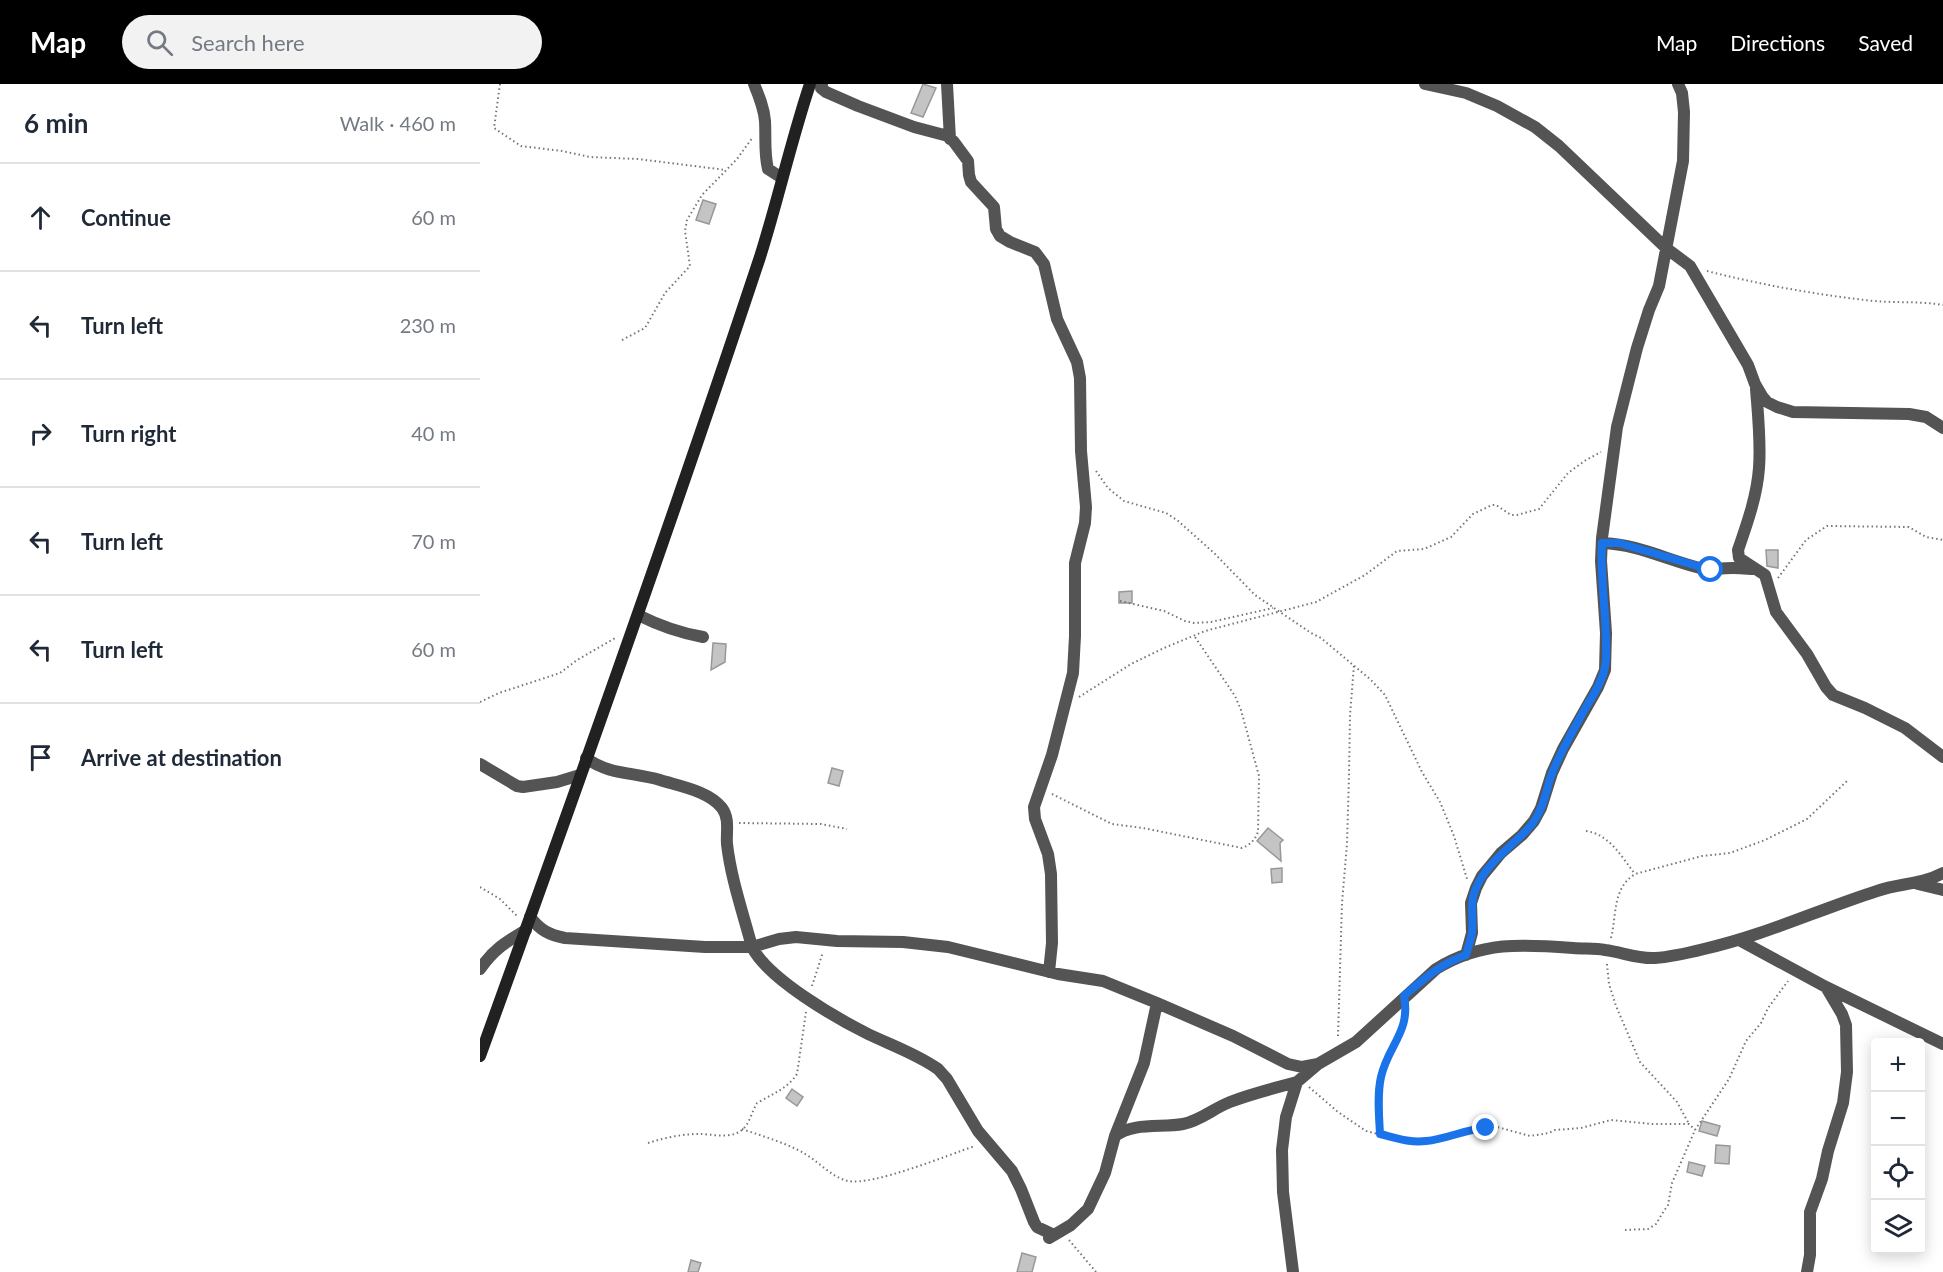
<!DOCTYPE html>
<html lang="en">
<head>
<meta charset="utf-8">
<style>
	body { margin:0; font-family:Lato,sans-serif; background:#f2f2f3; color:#1f2937 }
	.controls { position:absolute; right:18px; bottom:18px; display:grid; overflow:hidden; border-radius:6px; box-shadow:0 3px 15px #0003 }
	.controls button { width:54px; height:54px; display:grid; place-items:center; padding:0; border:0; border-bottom:2px solid #e0e1e3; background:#fff; color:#1f2937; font:30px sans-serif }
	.stop { position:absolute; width:18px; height:18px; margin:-14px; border:4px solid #1a73e8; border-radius:50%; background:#fff }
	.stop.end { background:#1a73e8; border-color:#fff; box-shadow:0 2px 6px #0008 }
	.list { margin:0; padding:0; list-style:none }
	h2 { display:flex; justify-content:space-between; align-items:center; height:78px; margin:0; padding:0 24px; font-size:26px }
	h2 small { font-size:20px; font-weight:400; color:#747a83 }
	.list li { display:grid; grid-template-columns:39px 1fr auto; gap:18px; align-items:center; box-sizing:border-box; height:108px; padding:0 24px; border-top:2px solid #e0e1e3 }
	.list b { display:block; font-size:22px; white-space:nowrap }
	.list em { font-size:20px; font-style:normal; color:#747a83 }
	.icon { flex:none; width:33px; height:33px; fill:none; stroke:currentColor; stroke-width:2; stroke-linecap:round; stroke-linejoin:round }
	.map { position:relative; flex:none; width:1463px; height:1188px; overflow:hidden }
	header { display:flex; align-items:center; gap:36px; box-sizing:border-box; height:84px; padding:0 30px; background:#000; color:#fff }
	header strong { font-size:28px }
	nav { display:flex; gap:33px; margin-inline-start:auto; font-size:21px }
	.search { width:420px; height:54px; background:#f2f2f3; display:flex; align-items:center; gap:15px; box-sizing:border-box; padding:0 21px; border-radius:33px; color:#747a83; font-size:22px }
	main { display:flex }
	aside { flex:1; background:#fff }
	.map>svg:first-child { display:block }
	.building { fill:#c4c4c4; stroke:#989898; stroke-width:1.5 }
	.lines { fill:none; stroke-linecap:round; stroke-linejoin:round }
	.path { stroke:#767676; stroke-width:2; stroke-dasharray:1.5 3; stroke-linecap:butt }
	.street { stroke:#545454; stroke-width:12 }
	.secondary { stroke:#212121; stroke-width:12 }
	.route { stroke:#1a73e8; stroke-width:8 }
</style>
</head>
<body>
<header>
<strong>Map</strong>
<div class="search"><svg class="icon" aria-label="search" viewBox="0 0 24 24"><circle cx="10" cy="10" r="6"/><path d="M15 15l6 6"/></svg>Search here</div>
<nav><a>Map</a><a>Directions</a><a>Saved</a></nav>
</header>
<main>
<aside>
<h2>6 min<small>Walk · 460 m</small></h2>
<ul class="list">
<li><svg class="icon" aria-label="ahead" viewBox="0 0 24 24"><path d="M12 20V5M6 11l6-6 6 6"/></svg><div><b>Continue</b></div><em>60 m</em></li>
<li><svg class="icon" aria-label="left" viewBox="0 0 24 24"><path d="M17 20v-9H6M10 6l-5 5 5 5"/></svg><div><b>Turn left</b></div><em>230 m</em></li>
<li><svg class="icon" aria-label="right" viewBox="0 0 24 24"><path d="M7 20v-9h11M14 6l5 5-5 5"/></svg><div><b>Turn right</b></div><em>40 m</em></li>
<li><svg class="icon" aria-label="left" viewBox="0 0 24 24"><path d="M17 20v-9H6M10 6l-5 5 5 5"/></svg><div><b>Turn left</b></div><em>70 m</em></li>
<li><svg class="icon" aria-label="left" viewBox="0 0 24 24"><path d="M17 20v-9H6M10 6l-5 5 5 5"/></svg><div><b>Turn left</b></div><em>60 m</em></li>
<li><svg class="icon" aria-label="arrive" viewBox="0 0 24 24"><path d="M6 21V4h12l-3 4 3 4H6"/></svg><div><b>Arrive at destination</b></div></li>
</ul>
</aside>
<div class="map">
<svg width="1463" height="1188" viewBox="0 0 1463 1188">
	<rect width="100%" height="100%" fill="#fff"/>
	<path class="building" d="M443,0L456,4L443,33L431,29Z
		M223,116L236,120L229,140L216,136Z
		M1286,466H1298V484L1287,482Z
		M652,507V519H639V508Z
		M233,559L246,560L245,578L231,586Z
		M352,684L363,687L359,702L348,699Z
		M788,744L803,756L800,759L801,777L777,757Z
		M802,784V798L792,799L791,785Z
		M312,1005L323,1013L317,1022L306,1014Z
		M1222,1037L1240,1042L1237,1052L1219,1047Z
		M1236,1061L1250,1062L1249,1080L1235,1079Z
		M1209,1078L1225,1082L1222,1092L1207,1088Z
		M542,1169L556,1173L552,1188H537Z
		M211,1176L221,1179L218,1188H208Z"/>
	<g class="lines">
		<path class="path" d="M20,0L14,44L41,62L82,67L110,73L158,75L246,86
			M1227,187C1282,201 1338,211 1394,217C1417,219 1440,217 1463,221
			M142,256L165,244L185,209L210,182L205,147L207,136L222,111L257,75L273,53
			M616,387L628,404L644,417L686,429L697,436L734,469L775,511L831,549L841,554L891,596L905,611L942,688L960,718L974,752L987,795
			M1298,494L1326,456L1347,442L1429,443L1446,453L1463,456
			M640,517L684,527L705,537L714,539L731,538L793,524
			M599,613L651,580L684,564L725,547L836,518L885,491L917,467L944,465L971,453L993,430L1012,421H1016L1031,431H1037L1059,425L1088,389L1106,376L1121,368
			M0,618L19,609L80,589L97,576L137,553
			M572,710L632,740L663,744L762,764C770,761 775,756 778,748L779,692L761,626L755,612L715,553
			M259,739L341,740L367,745
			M1106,747C1129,750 1141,772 1155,790
			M0,803L20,815L38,833
			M1131,854C1137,830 1132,805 1155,790L1222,772L1250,769L1285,756L1327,735L1367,697
			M1127,880L1129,900L1136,922L1160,978L1197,1018L1209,1040
			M332,902L343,868
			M858,952L862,819L867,760L869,691L870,631L874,581
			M829,1003L858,1028L886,1047L929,1058L949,1057L992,1045L1006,1044L1017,1043L1050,1052L1069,1049L1075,1046L1101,1044L1131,1036L1172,1040H1209L1215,1046
			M262,1045C282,1052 303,1058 322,1068C337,1076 351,1093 368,1097C393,1102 468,1071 495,1062
			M900,1050C899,1028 897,1002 904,981C911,963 923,949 926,929
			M168,1059C184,1054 201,1050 219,1050C230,1050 246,1054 257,1049C269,1044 271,1029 277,1019C292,1010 307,1005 317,990L326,928
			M1145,1146L1168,1145L1176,1140L1182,1130L1188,1121L1192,1099L1215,1046L1249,995L1266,957L1281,939L1288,924L1308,897
			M589,1156L616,1188"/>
		<path class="street" d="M274,0C279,12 284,24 285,37C286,54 284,69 288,85L302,94
			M342,0L341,4L346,8L378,22L434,43L468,52L474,58L488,77L489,91L491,98L514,123L516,145L520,152L530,158L555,168L564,180L577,235L597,278L600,294L601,367L606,423L605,439L595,479V552L593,589L572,671L554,723L555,735L568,770L571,790L572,859L569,888
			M467,0L470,55
			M945,0L986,9L1017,22L1055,43L1079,62L1186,164L1210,182L1268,281L1275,300L1282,312L1287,318L1297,323L1313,328L1429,330L1446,333L1463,344
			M1276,305C1278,331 1281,358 1279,384C1277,412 1267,440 1258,466L1259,474L1285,491L1296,528L1327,570L1346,603L1353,611L1385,624L1425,644L1463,673
			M1122,459C1157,460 1187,476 1220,484C1231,486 1242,484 1253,484C1260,484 1268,485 1276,485
			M158,531C178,541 200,549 223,553
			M106,674C129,691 153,688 180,696C199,702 229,707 242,724C250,735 246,748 247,760C251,795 263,829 272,863C288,895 356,934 388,950C411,961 437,970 458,985L467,995L498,1047L532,1087L541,1105L554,1138L557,1143L574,1151
			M0,680L37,702L43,703L77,698L100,691
			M1438,800L1463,806
			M50,833C60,846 69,851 85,854L225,863H272L299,855L316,853L357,857L423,858L468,863L578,890L623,897L677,919L753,952L808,980L822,983L838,980L876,958L956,885C1001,857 1043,860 1093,864C1104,865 1115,864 1125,866C1142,868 1157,875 1175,874C1191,873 1208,869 1224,865C1285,851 1338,826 1397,807C1420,799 1440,801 1463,789
			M1261,857L1346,903L1463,960
			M986,871L992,849L991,819L996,804L1002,792L1021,769L1042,751L1054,737L1061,724L1072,689L1083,665L1118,603L1125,586L1126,549L1121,477L1122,454L1137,343L1157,264L1169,226L1179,202L1203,77L1204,28L1202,9L1198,0
			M0,885C14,865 26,858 46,846
			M635,1052C654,1038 681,1044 703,1040C720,1037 734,1024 750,1018C771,1010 794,1004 817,998
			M569,1154L591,1141L608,1125L625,1089L635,1052L664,979L677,919
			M813,1188L803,1108L802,1066L806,1033L817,998L837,981
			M1327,1188L1330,1171V1128L1342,1095L1348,1067L1363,1019L1367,988L1366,941L1362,930L1346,903"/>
		<path class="secondary" d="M0,972C96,707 191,441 280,173C298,116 311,57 330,0"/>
	</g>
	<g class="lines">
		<path class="route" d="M1006,1044C986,1045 967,1055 946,1057C930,1059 916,1054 900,1050C899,1032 897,1010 901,993C908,961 931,948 924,912C945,894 960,880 986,871C988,863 991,856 992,849C994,833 989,819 996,804C1008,776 1035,761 1053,739C1063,725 1066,708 1071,692C1080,668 1094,645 1106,623C1113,612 1121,600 1124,587C1127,578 1126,568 1126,559C1126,526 1120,492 1122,459H1139L1231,486"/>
	</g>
</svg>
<div class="controls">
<button>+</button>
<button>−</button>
<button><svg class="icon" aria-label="locate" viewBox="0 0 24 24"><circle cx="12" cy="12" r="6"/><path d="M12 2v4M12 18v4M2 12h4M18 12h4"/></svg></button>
<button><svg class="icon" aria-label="layers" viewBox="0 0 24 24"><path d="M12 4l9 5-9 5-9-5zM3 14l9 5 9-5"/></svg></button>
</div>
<div class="stop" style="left:1231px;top:486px"></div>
<div class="stop end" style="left:1006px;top:1044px"></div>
</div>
</main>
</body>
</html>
